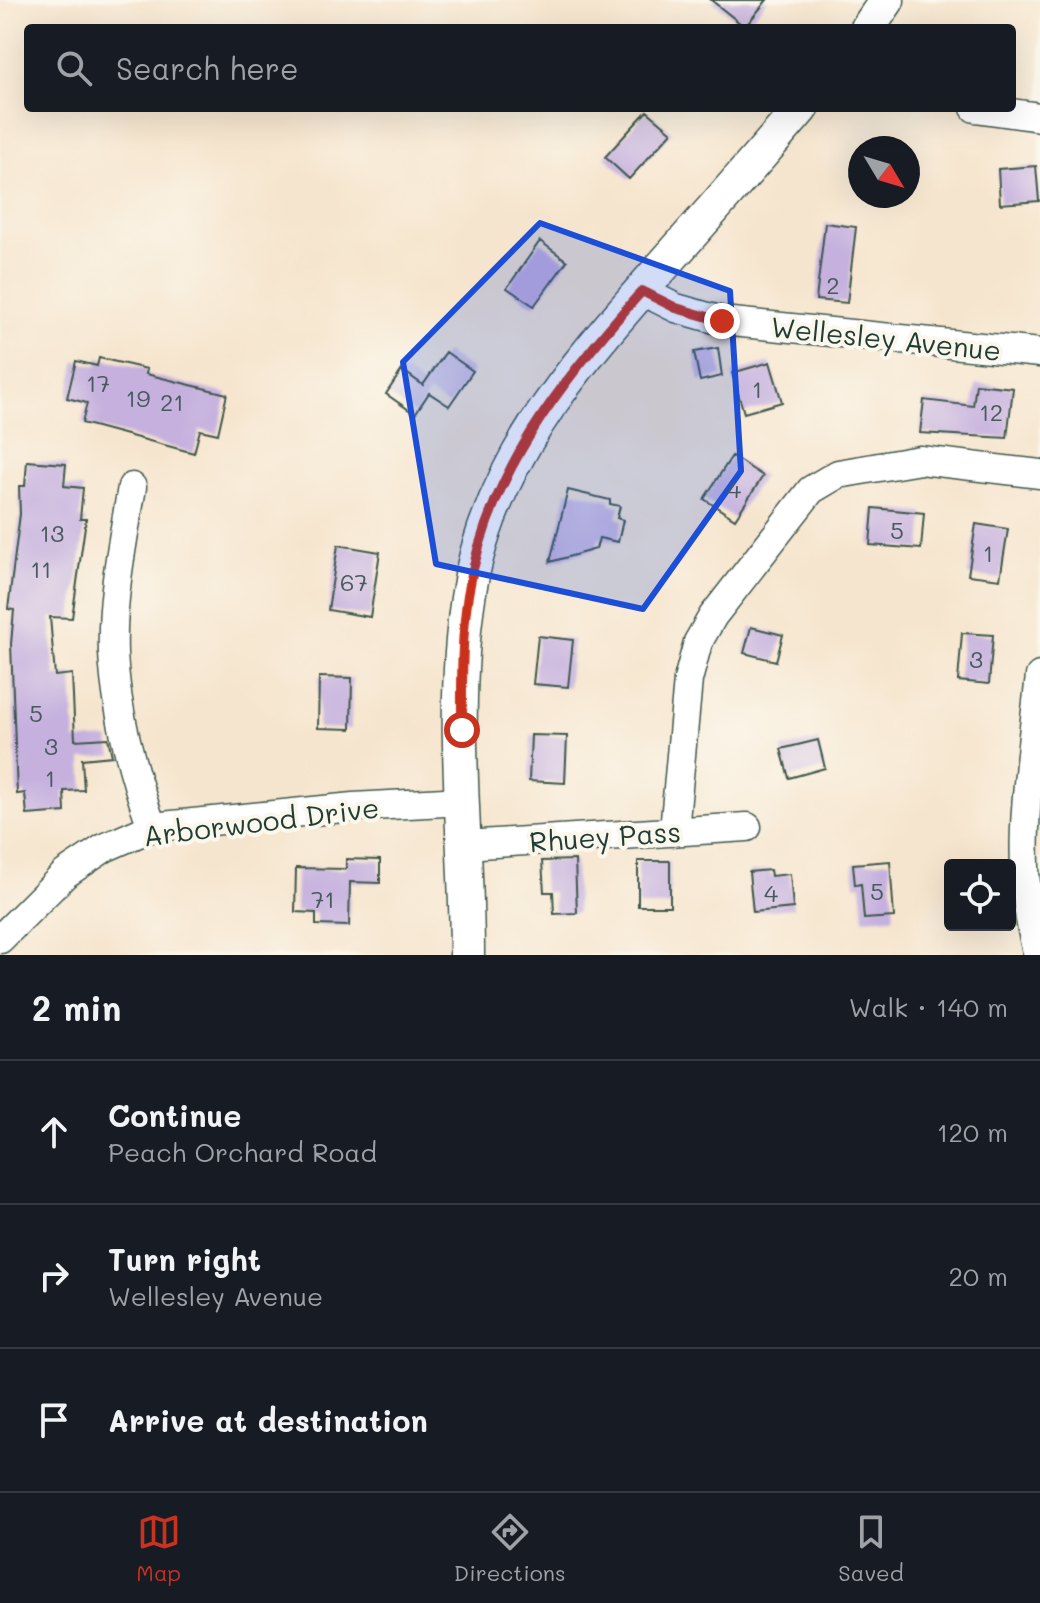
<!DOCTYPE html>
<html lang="en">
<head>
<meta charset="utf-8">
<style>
	body { margin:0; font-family:Mali,sans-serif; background:#242831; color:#f1f3f6 }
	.controls { position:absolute; right:24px; bottom:24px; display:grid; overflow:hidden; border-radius:8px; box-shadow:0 8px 32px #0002 }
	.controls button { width:72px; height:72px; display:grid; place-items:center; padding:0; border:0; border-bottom:2px solid #363941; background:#171b24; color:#f1f3f6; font:40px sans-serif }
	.compass { position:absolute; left:848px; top:136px; width:72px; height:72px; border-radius:50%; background:#171b24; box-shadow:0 8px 32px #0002; rotate:128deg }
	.stop { position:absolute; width:24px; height:24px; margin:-18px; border:6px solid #c8321e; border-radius:50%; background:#fff }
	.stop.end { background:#c8321e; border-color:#fff; box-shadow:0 2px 8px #0008 }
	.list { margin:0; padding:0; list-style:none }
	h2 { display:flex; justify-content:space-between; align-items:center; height:104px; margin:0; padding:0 32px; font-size:34px }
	h2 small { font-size:26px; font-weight:400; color:#9ea1a6 }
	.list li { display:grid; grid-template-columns:52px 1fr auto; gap:24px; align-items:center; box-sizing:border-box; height:144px; padding:0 32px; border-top:2px solid #363941 }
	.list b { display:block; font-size:30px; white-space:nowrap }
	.list p { margin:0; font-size:26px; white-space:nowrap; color:#9ea1a6 }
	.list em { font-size:26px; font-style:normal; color:#9ea1a6 }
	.icon { flex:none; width:44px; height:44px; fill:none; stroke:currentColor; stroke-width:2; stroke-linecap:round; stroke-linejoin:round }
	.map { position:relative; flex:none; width:1040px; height:955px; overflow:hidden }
	.search { position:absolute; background:#171b24; box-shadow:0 8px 32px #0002; left:24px; right:24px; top:24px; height:88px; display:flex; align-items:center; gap:20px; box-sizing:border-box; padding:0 28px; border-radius:8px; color:#9ea1a6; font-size:30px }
	.sheet { height:536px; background:#171b24 }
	nav { display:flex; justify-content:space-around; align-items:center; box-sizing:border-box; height:112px; border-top:2px solid #363941; background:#171b24; font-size:22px; color:#9ea1a6 }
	nav a { display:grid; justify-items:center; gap:4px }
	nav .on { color:#c8321e }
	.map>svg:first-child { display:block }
	.building { fill:#c5b0de }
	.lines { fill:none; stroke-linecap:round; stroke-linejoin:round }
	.minor-casing { stroke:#3f564b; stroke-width:31 }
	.tertiary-casing { stroke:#3f564b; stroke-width:37 }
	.minor { stroke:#fff; stroke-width:28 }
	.tertiary { stroke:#fff; stroke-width:34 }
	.route { stroke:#c8321e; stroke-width:10 }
	.marked { fill:#1d4ed8; fill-opacity:0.2; stroke:#1d4ed8; stroke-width:6; stroke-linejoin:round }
	.labels { text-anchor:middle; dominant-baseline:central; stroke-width:8; stroke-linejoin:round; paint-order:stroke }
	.number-label { font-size:24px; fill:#485a5e }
	.street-label { font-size:28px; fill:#1f3d34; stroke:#fbf7ec }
</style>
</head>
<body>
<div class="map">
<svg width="1040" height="955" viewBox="0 0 1040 955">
	<rect width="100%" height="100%" fill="#fbf7ec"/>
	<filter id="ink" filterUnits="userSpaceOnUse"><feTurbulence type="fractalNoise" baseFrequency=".0125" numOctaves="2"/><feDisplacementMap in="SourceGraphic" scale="16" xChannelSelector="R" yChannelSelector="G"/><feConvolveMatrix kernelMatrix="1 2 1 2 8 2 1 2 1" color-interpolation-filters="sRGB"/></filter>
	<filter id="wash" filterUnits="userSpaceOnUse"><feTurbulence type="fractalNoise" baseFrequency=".006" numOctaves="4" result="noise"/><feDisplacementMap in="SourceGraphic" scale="32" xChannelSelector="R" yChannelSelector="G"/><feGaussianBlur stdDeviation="1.8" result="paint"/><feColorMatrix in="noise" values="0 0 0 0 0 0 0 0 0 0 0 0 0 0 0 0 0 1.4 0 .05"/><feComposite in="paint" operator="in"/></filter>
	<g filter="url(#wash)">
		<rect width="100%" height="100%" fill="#f6e5ce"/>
		<g id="blocks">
			<path class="building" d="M711,0H767L745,27Z
				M647,111L672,132L629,179L605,157Z
				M1036,166L1039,201L1000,204L998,169Z
				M825,223L856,227L847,303L816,300Z
				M540,241L567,261L534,306L507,288Z
				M718,348L722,376L700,381L694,352Z
				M446,352L473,371L449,406L429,393L415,414L386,394L402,370L423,385Z
				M99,358L147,369L146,374L227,394L218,434L200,430L194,453L82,423L87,403L67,398L76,361L97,366Z
				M770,362L782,402L744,413L732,373Z
				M976,384L1013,388L1007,438L920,433L924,400L973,406Z
				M732,456L763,476L735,519L704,499Z
				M27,461L66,464L64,486L83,488L80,519H86L72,618L50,617L55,676L72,674L75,740L108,738L112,756L82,759L84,790L64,791L65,812L27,815L25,793L17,794L11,644L14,610L8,609L20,514L19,486H25Z
				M568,490L610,500V504L620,506L617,518L623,520L618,542L599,538L596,549L550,562Z
				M873,508L924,513L921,549L870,545Z
				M976,524L1008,529L1000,579L968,575Z
				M338,545L380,552L370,617L328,610Z
				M751,627L783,635L776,661L744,653Z
				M962,633L993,635L989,684L958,681Z
				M538,636L573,640L568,687L533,684Z
				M319,677L352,678L351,729L318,728Z
				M531,735L567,736L565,783L529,781Z
				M818,740L825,768L789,778L781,749Z
				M346,859L380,860V883L350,882L349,926L316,925V913L295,912L296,868L346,869Z
				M575,860L577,913L554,914L553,892H544L542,861Z
				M638,861H670V906H638Z
				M890,861L894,917L864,919L861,884L855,885L853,864Z
				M770,870L771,876L790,874L793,908L753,912L749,872Z"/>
		</g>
	</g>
	<g filter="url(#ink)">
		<use href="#blocks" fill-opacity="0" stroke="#3f564b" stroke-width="2"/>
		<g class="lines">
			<defs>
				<path id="minor" d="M975,108L1040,117
					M642,291L676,308L722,321L1040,353
					M132,487C123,541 111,597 113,653C116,713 132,771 152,827
					M674,831L688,680L698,642L713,616L811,490L838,474L920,460L1040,474
					M464,845L747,827
					M0,939L65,874L104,848L152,827L353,807L463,801
					M1038,955C1012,864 1030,768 1040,676"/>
				<path id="tertiary" d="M868,28L887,0
					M467,955C467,837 450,715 468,598C487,464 576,365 661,268C708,215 755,162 801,108"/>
			</defs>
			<use href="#minor" class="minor-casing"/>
			<use href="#tertiary" class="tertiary-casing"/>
			<use href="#minor" class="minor"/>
			<use href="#tertiary" class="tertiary"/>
		</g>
	</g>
	<g class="lines" filter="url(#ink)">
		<path class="route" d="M462,730C462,686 461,640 468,595C487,474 562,380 642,291L676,308L722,321"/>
	</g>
	<path class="marked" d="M540,223L730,291L741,471L643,609L436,564L403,362Z"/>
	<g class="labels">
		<g class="number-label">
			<text x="833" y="284">2</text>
			<text x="98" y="382">17</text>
			<text x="757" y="388">1</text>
			<text x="138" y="397">19</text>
			<text x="172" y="401">21</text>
			<text x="991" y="411">12</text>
			<text x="734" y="488">4</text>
			<text x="897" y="529">5</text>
			<text x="52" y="532">13</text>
			<text x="988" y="552">1</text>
			<text x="41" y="568">11</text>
			<text x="354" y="581">67</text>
			<text x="976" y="658">3</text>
			<text x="36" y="712">5</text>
			<text x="51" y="745">3</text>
			<text x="50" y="777">1</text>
			<text x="877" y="890">5</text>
			<text x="771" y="892">4</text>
			<text x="323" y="898">71</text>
		</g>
		<g class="street-label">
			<text transform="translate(886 338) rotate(6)">Wellesley Avenue</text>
			<text transform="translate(261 821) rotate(-7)">Arborwood Drive</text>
			<text transform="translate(605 836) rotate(-4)">Rhuey Pass</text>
		</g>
	</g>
</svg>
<div class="controls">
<button><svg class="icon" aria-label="locate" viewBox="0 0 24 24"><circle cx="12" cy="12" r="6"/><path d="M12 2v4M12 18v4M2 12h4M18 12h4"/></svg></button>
</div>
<svg class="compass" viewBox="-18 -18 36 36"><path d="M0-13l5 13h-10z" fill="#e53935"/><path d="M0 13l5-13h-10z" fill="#9ea1a6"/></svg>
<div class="stop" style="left:462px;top:730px"></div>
<div class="stop end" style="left:722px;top:321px"></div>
<div class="search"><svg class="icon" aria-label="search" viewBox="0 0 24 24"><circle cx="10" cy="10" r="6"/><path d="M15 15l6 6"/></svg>Search here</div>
</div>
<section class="sheet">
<h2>2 min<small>Walk · 140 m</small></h2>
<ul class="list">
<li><svg class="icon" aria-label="ahead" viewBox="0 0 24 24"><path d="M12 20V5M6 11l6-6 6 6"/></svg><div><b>Continue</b><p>Peach Orchard Road</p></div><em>120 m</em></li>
<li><svg class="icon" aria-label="right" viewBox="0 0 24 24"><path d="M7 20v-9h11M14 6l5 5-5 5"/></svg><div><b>Turn right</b><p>Wellesley Avenue</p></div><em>20 m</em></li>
<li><svg class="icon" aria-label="arrive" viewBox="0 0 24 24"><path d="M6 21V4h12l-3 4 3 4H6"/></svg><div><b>Arrive at destination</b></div></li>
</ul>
</section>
<nav>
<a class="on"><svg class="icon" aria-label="map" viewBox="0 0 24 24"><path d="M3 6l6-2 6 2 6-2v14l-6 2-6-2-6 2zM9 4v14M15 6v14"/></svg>Map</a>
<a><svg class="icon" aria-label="directions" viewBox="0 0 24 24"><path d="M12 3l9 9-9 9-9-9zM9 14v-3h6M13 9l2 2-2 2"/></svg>Directions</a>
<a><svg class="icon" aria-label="saved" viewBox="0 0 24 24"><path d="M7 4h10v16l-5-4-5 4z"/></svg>Saved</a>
</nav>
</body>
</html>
